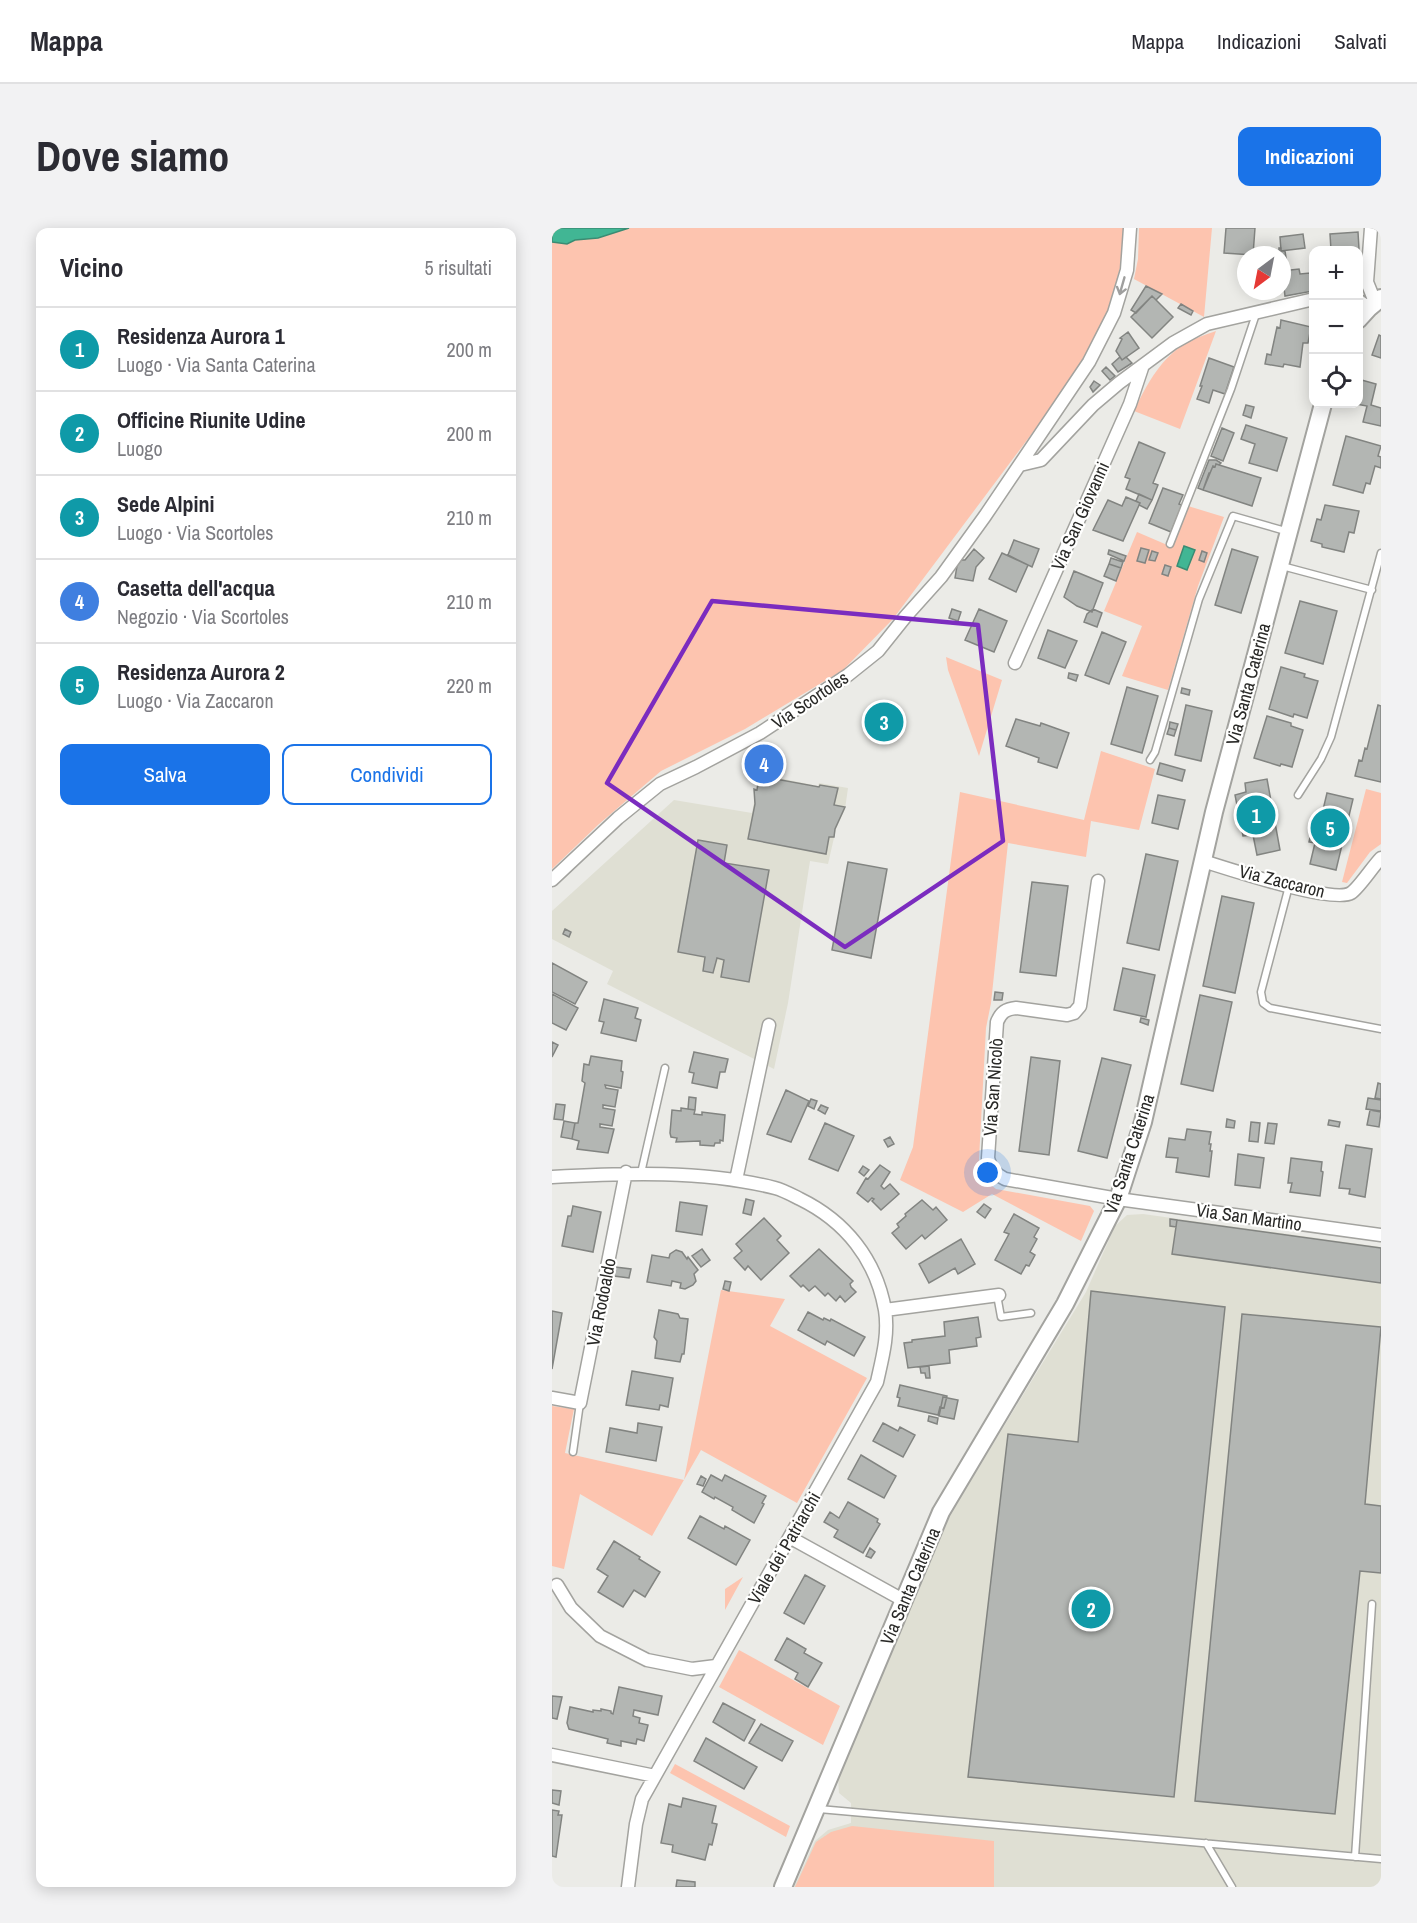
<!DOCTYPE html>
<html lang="it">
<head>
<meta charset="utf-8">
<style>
	body { margin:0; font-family:"Archivo Narrow",sans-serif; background:#f2f2f3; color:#2b2b33 }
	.controls { position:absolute; right:18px; top:18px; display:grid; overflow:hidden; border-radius:12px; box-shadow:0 3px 15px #0003 }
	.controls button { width:54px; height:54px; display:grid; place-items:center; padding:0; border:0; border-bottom:2px solid #e1e1e2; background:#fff; color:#2b2b33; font:30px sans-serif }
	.compass { position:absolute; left:685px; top:18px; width:54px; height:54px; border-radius:50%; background:#fff; box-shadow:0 3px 15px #0003; rotate:212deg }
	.you { position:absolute; left:436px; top:945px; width:21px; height:21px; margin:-15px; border:4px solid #fff; border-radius:50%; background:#1a73e8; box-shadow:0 0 0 9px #1a73e833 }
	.badge { display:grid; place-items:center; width:39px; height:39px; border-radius:50%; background:#1a73e8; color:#fff; font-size:20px; font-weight:700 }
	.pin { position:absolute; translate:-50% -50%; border:3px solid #fff; box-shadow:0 2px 6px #0006 }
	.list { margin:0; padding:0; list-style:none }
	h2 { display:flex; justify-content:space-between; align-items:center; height:78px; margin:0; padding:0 24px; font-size:26px }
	h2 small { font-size:20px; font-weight:400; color:#7c7c81 }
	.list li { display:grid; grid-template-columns:39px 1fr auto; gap:18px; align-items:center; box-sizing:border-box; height:84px; padding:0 24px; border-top:2px solid #e1e1e2 }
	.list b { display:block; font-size:22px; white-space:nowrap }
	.list p { margin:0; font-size:20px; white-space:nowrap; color:#7c7c81 }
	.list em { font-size:20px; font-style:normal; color:#7c7c81 }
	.actions { display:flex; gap:12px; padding:18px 24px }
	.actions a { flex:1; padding:14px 0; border:2px solid #1a73e8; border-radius:12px; text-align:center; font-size:21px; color:#1a73e8 }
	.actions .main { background:#1a73e8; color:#fff }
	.icon { flex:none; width:33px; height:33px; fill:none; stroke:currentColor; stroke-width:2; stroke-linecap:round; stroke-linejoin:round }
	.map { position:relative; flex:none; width:829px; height:1659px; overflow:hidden; border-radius:12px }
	header { display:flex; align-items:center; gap:36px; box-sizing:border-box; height:84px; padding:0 30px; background:#fff; border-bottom:2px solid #e1e1e2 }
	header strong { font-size:28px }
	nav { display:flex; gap:33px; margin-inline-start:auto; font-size:21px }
	.intro { display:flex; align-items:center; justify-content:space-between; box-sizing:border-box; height:144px; padding:0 36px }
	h1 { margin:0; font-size:42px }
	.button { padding:15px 27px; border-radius:12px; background:#1a73e8; color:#fff; font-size:21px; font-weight:700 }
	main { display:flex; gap:36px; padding:0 36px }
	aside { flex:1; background:#fff; border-radius:12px; box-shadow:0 3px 15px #0003 }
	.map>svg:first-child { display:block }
	.built { fill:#dfdfd3 }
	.green { fill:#fdc4af }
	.water { fill:#41b694; stroke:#3a8c73; stroke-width:1.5 }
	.building { fill:#b3b6b3; stroke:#828481; stroke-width:1.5 }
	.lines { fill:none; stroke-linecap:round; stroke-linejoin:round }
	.lane-casing { stroke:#a3a39f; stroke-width:9 }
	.street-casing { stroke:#a3a39f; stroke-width:15 }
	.secondary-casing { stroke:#a3a39f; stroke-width:20 }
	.lane { stroke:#fff; stroke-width:6 }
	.street { stroke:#fff; stroke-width:12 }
	.secondary { stroke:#fff; stroke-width:16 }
	.oneway { stroke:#9f9f9e }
	.marked { fill:none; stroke:#7b2cbf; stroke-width:4.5; stroke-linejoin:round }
	.labels { text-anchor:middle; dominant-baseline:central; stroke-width:4.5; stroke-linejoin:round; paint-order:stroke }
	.street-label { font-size:18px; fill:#292927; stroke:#fffffe }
</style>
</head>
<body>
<header>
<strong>Mappa</strong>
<nav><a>Mappa</a><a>Indicazioni</a><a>Salvati</a></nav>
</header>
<div class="intro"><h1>Dove siamo</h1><a class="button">Indicazioni</a></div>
<main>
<aside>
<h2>Vicino<small>5 risultati</small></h2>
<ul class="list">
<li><span class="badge" style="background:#0f9aa8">1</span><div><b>Residenza Aurora 1</b><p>Luogo · Via Santa Caterina</p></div><em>200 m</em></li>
<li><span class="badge" style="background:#0f9aa8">2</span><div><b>Officine Riunite Udine</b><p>Luogo</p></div><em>200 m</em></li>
<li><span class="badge" style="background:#0f9aa8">3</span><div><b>Sede Alpini</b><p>Luogo · Via Scortoles</p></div><em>210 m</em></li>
<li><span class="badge" style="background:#3f7fe0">4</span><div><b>Casetta dell'acqua</b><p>Negozio · Via Scortoles</p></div><em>210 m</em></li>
<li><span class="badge" style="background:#0f9aa8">5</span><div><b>Residenza Aurora 2</b><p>Luogo · Via Zaccaron</p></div><em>220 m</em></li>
</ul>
<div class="actions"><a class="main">Salva</a><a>Condividi</a></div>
</aside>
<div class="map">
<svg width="829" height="1659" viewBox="0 0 829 1659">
	<rect width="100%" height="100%" fill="#ebebe7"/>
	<path class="built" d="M207,546L266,558L267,555L296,560L293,581L284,601L276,636L258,633L236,775L222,841L55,756L61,743L0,711V683L122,572L200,585Z
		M591,986L829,1019V1659H242L263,1613L276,1602L299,1595V1575L287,1565L286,1549L399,1285L534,1064L563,998L575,987Z"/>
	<path class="green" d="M0,0H572L570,33L556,83L532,131L481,204L341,391L291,442L193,501L109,543L47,596L0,641Z
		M587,0H660L652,89L582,51L586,31Z
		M664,103L628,201L582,183C594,158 606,135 629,118C639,111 653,107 664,103Z
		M636,278L672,289L646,358L616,462L570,448L590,398L552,383L585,304L620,319Z
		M394,429L450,452L427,528L396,442Z
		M549,523L603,541L587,602L539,593L534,629L456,615L439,775L434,800L427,931C429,945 432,952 444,961L538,978L542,983L529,1013L440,966L411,984L348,952L361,919L408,564L532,592Z
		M814,561L829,565V616L818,624L795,655L790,654Z
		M169,1062L233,1071L218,1098L315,1150L245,1275L149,1222L100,1308L28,1266L12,1341L0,1338V1178L22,1181L13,1225L132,1252Z
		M191,1349L173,1382V1361Z
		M187,1422L288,1478L271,1517L167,1459Z
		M123,1536L238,1598L234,1609L118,1545Z
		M300,1598L442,1613V1659H243L264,1614L279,1604Z"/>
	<path class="water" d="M0,0H77L46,10L23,12L15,16L0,14Z
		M632,318L643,322L635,342L625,338Z"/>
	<path class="building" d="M674,0H703L701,27L672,25Z
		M806,4L808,38H806V22H779L778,6Z
		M751,6L753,20L729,23L728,9Z
		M727,20H729V23H733L736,43H730V27H727Z
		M747,41L748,46L758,45L761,63L733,68L730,43Z
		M594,58L610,66L604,72L600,68L584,85L579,82Z
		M600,68L621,89L600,110L579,89Z
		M629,76L641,83L639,87L626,80Z
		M729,92L759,99L756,115H751L748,139L732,136L731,139L713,136L715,126L719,127L725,99L728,100Z
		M576,104L587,120L570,132L564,123L570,111L568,110Z
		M827,107L829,108V130L820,127Z
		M568,129L570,132L574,129L580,135L566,144L560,136Z
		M657,130L682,139L673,166L661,162L657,175L645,171L650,158H648Z
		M554,139L563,148L558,152L550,143Z
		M806,151L824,156L819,177L829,180V198L811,194L815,178L804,176H806Z
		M542,153L548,157L541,164L538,159Z
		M694,177L702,179L699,190L691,187Z
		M694,197L735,210L725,243L697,235L703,216L689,211Z
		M670,200L682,205L671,233L659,228Z
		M794,208L829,218L826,228L829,229V240L823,238L818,256L814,255L811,265L781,257Z
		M587,214L613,225L601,255L606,257L600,272L574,261L578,251L573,249Z
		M657,232H664L669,235L667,237L664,236L663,239L661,238L651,262L646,260Z
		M664,236L709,250L700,278L651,262L657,245H658L661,238L663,239Z
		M611,260L631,267L627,276L630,277L619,304L597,295Z
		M587,266L600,272L595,281L587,277L588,275L584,273Z
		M574,269L588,275L571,313L541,302L556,272L570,278Z
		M773,277L807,283L802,305L797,304L792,324L770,319V316L759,313L765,291L769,292Z
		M462,312L487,321L480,339L456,327Z
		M589,320L597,322L593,335L585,333Z
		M422,321L432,330L424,339L421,353L403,350L406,332H413Z
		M680,321L706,329L689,385L663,377Z
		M557,322L574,328L572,333L556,326Z
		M600,323L606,325L603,333L597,332Z
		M650,323L655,325L652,334L647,332Z
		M450,325L476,337L464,364L437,351Z
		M559,330L571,334L569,340L557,336Z
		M557,336L569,340L564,353L552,348Z
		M613,337L619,339L616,348L610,346Z
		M522,343L551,355L540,384L525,378L512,369Z
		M748,373L785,383L771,436L733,425Z
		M400,381L409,384L406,393L397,390Z
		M427,381L455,393L442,424L413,412Z
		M541,381L550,385L545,399L532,394L535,386Z
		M496,402L525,413L513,440L486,430Z
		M550,404L574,414L557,456L533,447Z
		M729,439L753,446L752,449L766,453L755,490L742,486L741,489L717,481Z
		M517,445L526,447L524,453L516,450Z
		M575,459L606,468L590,525L559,516Z
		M630,460L638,462L637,467L629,465Z
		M325,476L343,478L339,513L320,510Z
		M634,477L660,483L649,533L623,527Z
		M826,477L829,478V554L803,548L807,532L810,533L813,520L815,521Z
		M715,488L739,495V498L751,502L740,539L729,536L728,538L702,530Z
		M464,491L488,498L489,495L517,505L505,540L486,534L487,530L454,518Z
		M618,494L626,496L624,502L617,500Z
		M617,500L624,502L622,508L615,506Z
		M608,535L633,542L630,553L605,546Z
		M207,548L267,559L268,557L286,560L282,577L293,579L283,601L282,609H277L274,626L196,611L203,576L202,561L205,562Z
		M715,551L728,622L705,627L701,607L691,608L683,567L694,564L693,555Z
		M775,565L801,571L784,642L758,636L763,615L757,614L764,584L770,586Z
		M606,567L633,572L626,601L600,595Z
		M146,612L175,617L172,635L217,642L197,754L169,749L172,732L165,730L161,745L151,743L153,729L126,724Z
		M594,626L626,633L607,722L575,715Z
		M296,634L335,641L319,730L280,722Z
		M480,654L516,658L504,748L468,744Z
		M670,668L702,675L683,765L651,758Z
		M13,701L19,704L17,709L11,706Z
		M0,735L35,754L23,776L0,764Z
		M571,740L603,747L594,789L562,782Z
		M443,764L451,765L450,772H442Z
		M0,766L26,780L14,802L0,795Z
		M648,767L680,774L661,863L629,856Z
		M52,771L86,780L83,790L89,792L84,813L49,805L52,794L47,793Z
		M589,790L597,792L596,797L588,794Z
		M0,814L6,817L0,829Z
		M142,824L176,831L173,844H168L165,860L140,855L142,845L137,844Z
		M39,828L70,833L69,843L71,844L69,860L53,857L54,860L66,862L63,879L51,877V880L63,882L60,898L48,896V899L62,901L56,925L25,921L27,913L20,911L23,895H26L33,855L30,853L32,836L37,837Z
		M479,829L508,833L497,927L467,923Z
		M550,830L579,837L555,930L526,923Z
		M826,855L829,856V871L823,870Z
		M234,862L257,873L239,914L215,906Z
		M137,869L144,870L143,882L136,881Z
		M816,870L829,872V883L814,881Z
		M259,871L265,873L262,881L256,878Z
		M4,876L13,877L11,892L2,891Z
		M269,877L276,880L273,886L266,882Z
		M129,880L143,882L142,886L150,887V884L173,887L171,913L168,912V915H163L162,918L148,917V913L124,914L125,910L119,909L118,905L120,882L129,883Z
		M818,882L829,884L827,899L815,897Z
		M675,891L683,893L682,900L674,899Z
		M777,892L788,894L787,899L776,897Z
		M12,893L23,895L20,911L9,909Z
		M699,894L708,895L706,914L697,913Z
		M273,895L302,908L286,943L257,931Z
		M716,895L725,896L722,916L713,915Z
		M635,901L659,904L657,916H659L658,923H660L657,949L624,944L626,930L614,929L617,910L633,912Z
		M338,909L342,916L336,919L332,912Z
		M794,917L820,921L813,969L797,966L798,961L787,960Z
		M686,926L712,930L708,960L683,957Z
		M739,930L770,934L769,943L771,944L768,968L738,964L740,955H736Z
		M328,937L338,944L329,958L332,961L338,956L347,966L329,982L320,973L322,971L320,970L316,974L305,965L314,950L316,951Z
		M311,938L317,942L312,948L307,944Z
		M194,971L202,973L199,987L191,985Z
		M370,972L381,982L384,979L395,992L373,1011L370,1007L354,1021L340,1005L347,999L345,996L354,988L353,986Z
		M128,974L155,978L150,1007L124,1003Z
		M432,976L439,981L433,990L425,984Z
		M21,978L49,984L41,1024L10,1018L16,988H19Z
		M462,986L487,1000L482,1009L485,1011L478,1024L483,1027L477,1038L474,1037L469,1046L443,1032L457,1006L452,1004Z
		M212,990L229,1008L225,1012L237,1025L209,1052L196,1038L193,1042L182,1030L190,1023L184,1016Z
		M618,991L625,992L624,999L618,998Z
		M625,992L829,1020V1055L620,1026Z
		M409,1011L423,1036L406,1046L403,1040L377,1055L367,1036Z
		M150,1021L158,1032L149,1039L140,1028Z
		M267,1021L301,1053L298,1056L299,1059L304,1064L293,1074L288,1068L284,1073L276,1065L273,1068L263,1058L257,1063L251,1057L249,1059L238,1048Z
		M124,1022L130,1024L135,1031L136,1029L146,1042L142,1046L144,1053L141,1057L133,1061L128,1060L129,1055L120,1053L119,1058L95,1054L100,1027L117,1030L118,1026Z
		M63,1039L79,1041L77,1050L62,1048Z
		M173,1053L179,1054L177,1063L171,1061Z
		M539,1063L673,1079L622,1569L416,1549L456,1206L526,1214Z
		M107,1082L126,1086L128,1090L136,1091L132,1126H130L128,1134L103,1130L105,1113L102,1109Z
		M0,1083L10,1085L0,1141Z
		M256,1084L271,1092L272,1090L278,1093L279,1091L313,1109L302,1128L275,1113L273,1117L246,1102Z
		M690,1086L829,1099L813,1276L829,1278V1345L808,1343L783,1586L643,1573Z
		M426,1089L429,1109L424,1110L425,1118L397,1122L398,1135L356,1140L352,1115L360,1114V1112L393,1108L392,1094Z
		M377,1138L378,1150H374L373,1145H369L368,1139Z
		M80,1143L121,1150L116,1179L108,1177L107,1182L74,1177Z
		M348,1157L395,1168L392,1180L388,1179L386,1187L346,1178L348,1170L345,1169Z
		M391,1169L406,1172L402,1191L387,1188Z
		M377,1188L386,1190L385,1196L376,1193Z
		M86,1195L110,1199L104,1233L54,1224L58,1200L85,1205Z
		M331,1195L346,1203L348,1199L363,1207L351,1229L321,1213Z
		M309,1227L344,1248L332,1270L296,1251Z
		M159,1247L170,1253L173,1247L214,1268L210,1275L212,1276L202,1295L180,1282L181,1279L163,1269L162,1271L150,1264Z
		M149,1248L154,1251L151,1258L145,1256Z
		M296,1274L326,1291L325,1294L328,1296L311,1325L282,1309L286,1302L272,1294L278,1284L287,1290Z
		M148,1288L172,1301L173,1298L198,1312L184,1337L136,1310Z
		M62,1313L88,1329L87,1331L108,1344L93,1369L82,1362L71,1379L46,1364L56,1348L45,1341Z
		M318,1320L323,1324L319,1330L314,1328Z
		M253,1347L273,1358L252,1396L232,1385Z
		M235,1410L254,1421L252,1425L270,1435L256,1459L243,1451L246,1445L223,1432Z
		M67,1459L110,1468L106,1487L82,1482L81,1488L88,1490L87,1495L96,1497L92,1513L85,1511L84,1516L69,1513V1518L55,1515L56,1511L17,1501L15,1495L18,1479L41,1484V1482L49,1483V1481L59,1483V1485L61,1486Z
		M0,1468L10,1469L5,1491L0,1490Z
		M171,1475L203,1492L192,1513L161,1494Z
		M209,1496L241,1513L230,1533L197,1515Z
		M154,1510L205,1539L192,1561L142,1533Z
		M0,1562L9,1563L7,1577L0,1575Z
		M131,1570L164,1578L160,1595L165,1596L160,1617L157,1616L153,1632L120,1624L121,1617L109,1615L117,1576L129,1579Z
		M0,1582L7,1583L6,1587H10L4,1629L0,1628Z
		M125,1652L143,1654V1659H124Z"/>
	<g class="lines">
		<defs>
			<path id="lane" d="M618,316L679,161L705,83
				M730,338L820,362
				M598,532L603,524L647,371L681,288L737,304
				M746,567L769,531L779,509L829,325
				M737,658L709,764L711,775L718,780L829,801
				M89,945L113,840
				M445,1067L449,1089L479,1085
				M21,1224L28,1175
				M267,1581L829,1631
				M654,1615L680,1659
				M803,1629L820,1376"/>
			<path id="street" d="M819,0L815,54L823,74
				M806,72L817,80
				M468,237L489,232L541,177L567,155L621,115L655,96L762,71
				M463,435L578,176L590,140
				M651,633C674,640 781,676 799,665C807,660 821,638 829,630
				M0,652L66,590L108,556L144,539L208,505L296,447L326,423L354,388L389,349L433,288L537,134L562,85L575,42L578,0
				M546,653L528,778L522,785L515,787L464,780C454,781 449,784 445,794L436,930C439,941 443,946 453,951L566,971L829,1007
				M0,949C72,945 152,942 223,960C231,962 240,967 248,971C293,993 324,1031 333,1082C337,1107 330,1131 325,1154L90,1571L84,1596L76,1659
				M184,952L217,797
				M333,1082L447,1067
				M0,1170L28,1175L74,944
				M239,1310L351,1372
				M5,1357L19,1380L48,1408L95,1432L140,1441L164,1438
				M0,1527L103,1548"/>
			<path id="secondary" d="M806,92L817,80L829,70
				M231,1659L389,1284L513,1076L566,971L591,894L662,584L771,176"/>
		</defs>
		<use href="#lane" class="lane-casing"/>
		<use href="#street" class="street-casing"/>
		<use href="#secondary" class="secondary-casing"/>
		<use href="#lane" class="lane"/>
		<use href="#street" class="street"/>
		<use href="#secondary" class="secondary"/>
	</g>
	<defs><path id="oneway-shaft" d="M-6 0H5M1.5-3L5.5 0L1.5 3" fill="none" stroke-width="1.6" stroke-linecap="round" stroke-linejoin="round" transform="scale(1.5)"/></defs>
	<use class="oneway" href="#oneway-shaft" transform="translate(570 58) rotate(106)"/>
	<path class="marked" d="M160,373L426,397L451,613L293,719L55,555Z"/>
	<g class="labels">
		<g class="street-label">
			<text transform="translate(528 288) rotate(-66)">Via San Giovanni</text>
			<text transform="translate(696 456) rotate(-75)">Via Santa Caterina</text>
			<text transform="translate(258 472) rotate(-34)">Via Scortoles</text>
			<text transform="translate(730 653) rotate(14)">Via Zaccaron</text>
			<text transform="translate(441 859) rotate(-86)">Via San Nicolò</text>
			<text transform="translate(577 926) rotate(-72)">Via Santa Caterina</text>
			<text transform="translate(697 989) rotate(8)">Via San Martino</text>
			<text transform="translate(49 1074) rotate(-79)">Via Rodoaldo</text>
			<text transform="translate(232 1320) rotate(-60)">Viale dei Patriarchi</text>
			<text transform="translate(358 1358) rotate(-67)">Via Santa Caterina</text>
		</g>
	</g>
</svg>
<div class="controls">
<button>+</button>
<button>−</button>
<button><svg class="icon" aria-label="locate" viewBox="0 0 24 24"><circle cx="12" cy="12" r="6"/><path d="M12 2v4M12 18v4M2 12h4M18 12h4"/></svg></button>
</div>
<svg class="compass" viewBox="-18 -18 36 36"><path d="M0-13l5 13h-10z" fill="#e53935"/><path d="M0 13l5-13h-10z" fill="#7c7c81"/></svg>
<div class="you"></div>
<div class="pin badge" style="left:704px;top:587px;background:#0f9aa8">1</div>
<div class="pin badge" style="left:539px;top:1381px;background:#0f9aa8">2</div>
<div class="pin badge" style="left:332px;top:494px;background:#0f9aa8">3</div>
<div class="pin badge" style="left:212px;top:536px;background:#3f7fe0">4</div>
<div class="pin badge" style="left:778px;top:600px;background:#0f9aa8">5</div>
</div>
</main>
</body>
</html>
